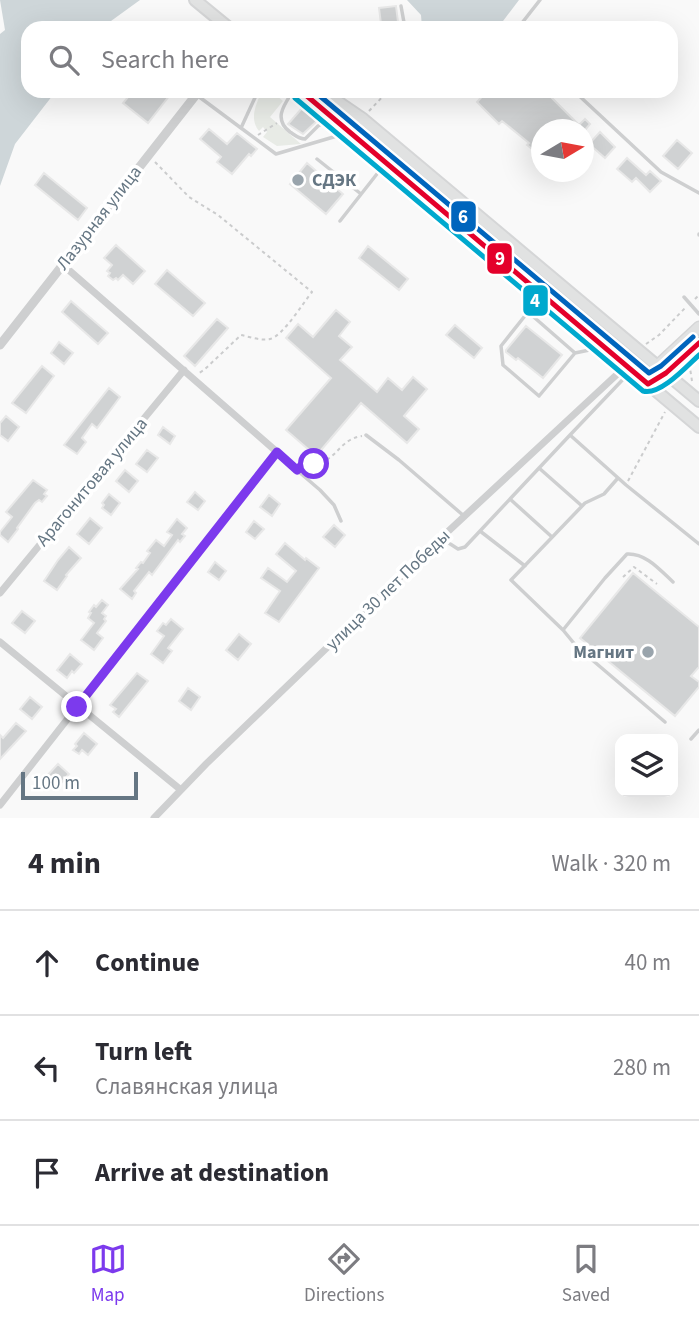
<!DOCTYPE html>
<html lang="en">
<head>
<meta charset="utf-8">
<style>
	body { margin:0; font-family:"Source Sans 3",sans-serif; background:#f7f7f7; color:#2b2b33 }
	.controls { position:absolute; right:21px; bottom:21px; display:grid; overflow:hidden; border-radius:14px; box-shadow:0 7px 28px #0002 }
	.controls button { width:63px; height:63px; display:grid; place-items:center; padding:0; border:0; border-bottom:2px solid #e1e1e2; background:#fff; color:#2b2b33; font:35px sans-serif }
	.compass { position:absolute; left:531px; top:119px; width:63px; height:63px; border-radius:50%; background:#fff; box-shadow:0 7px 28px #0002; rotate:80deg }
	.scale { position:absolute; left:21px; bottom:18px; width:117px; box-sizing:border-box; padding-left:7px; border:4px solid #657683; border-top:0; font-size:19px; line-height:24px; white-space:nowrap; color:#657683; -webkit-text-stroke:5px #fff; paint-order:stroke }
	.stop { position:absolute; width:21px; height:21px; margin:-16px; border:5px solid #7c3aed; border-radius:50%; background:#fff }
	.stop.end { background:#7c3aed; border-color:#fff; box-shadow:0 2px 7px #0008 }
	.list { margin:0; padding:0; list-style:none }
	h2 { display:flex; justify-content:space-between; align-items:center; height:91px; margin:0; padding:0 28px; font-size:30px }
	h2 small { font-size:23px; font-weight:400; color:#7c7c81 }
	.list li { display:grid; grid-template-columns:46px 1fr auto; gap:21px; align-items:center; box-sizing:border-box; height:105px; padding:0 28px; border-top:2px solid #e1e1e2 }
	.list b { display:block; font-size:26px; white-space:nowrap }
	.list p { margin:0; font-size:23px; white-space:nowrap; color:#7c7c81 }
	.list em { font-size:23px; font-style:normal; color:#7c7c81 }
	.icon { flex:none; width:38px; height:38px; fill:none; stroke:currentColor; stroke-width:2; stroke-linecap:round; stroke-linejoin:round }
	.map { position:relative; flex:none; width:699px; height:818px; overflow:hidden }
	.search { position:absolute; background:#fff; box-shadow:0 7px 28px #0002; left:21px; right:21px; top:21px; height:77px; display:flex; align-items:center; gap:18px; box-sizing:border-box; padding:0 24px; border-radius:21px; color:#7c7c81; font-size:26px }
	.sheet { height:406px; background:#fff }
	nav { display:flex; justify-content:space-around; align-items:center; box-sizing:border-box; height:98px; border-top:2px solid #e1e1e2; background:#fff; font-size:19px; color:#7c7c81 }
	nav a { display:grid; justify-items:center; gap:4px }
	nav .on { color:#7c3aed }
	.map>svg:first-child { display:block }
	.green { fill:#e8ebe6 }
	.water { fill:#ced6d9 }
	.building { fill:#d0d2d3; stroke:#e8e8e8; stroke-width:2 }
	.lines { fill:none; stroke-linecap:round; stroke-linejoin:round }
	.secondary-casing { stroke:#d5d6d7; stroke-width:13 }
	.primary-casing { stroke:#d5d6d7; stroke-width:14 }
	.path { stroke:#cbcccd; stroke-width:2; stroke-dasharray:3.5 3.5; stroke-linecap:butt }
	.service { stroke:#cecfd0; stroke-width:3.5 }
	.minor { stroke:#cecfd0; stroke-width:7 }
	.tertiary { stroke:#cecfd0; stroke-width:9 }
	.secondary { stroke:#e1e2e2; stroke-width:10 }
	.primary { stroke:#e1e2e2; stroke-width:10 }
	.bus-1-casing { stroke:#fff; stroke-width:10 }
	.bus-2-casing { stroke:#fff; stroke-width:10 }
	.bus-3-casing { stroke:#fff; stroke-width:10 }
	.bus-1 { stroke:#e4002b; stroke-width:5 }
	.bus-2 { stroke:#00a9ce; stroke-width:5 }
	.bus-3 { stroke:#0065bd; stroke-width:5 }
	.route { stroke:#7c3aed; stroke-width:9 }
	.poi-dot { fill:#99a4ac; stroke:#fff; stroke-width:2.5 }
	.labels { text-anchor:middle; dominant-baseline:central; stroke-width:7; stroke-linejoin:round; paint-order:stroke }
	.poi-label { font-size:18px; font-weight:bold; fill:#657683; stroke:#fff; text-anchor:start }
	.street-label { font-size:18px; fill:#657683; stroke:#fff }
	.line-badge { stroke:#fff; stroke-width:2.5 }
	.badge-label { font-size:19px; text-anchor:middle; font-weight:bold; fill:#fff }
</style>
</head>
<body>
<div class="map">
<svg width="699" height="818" viewBox="0 0 699 818">
	<rect width="100%" height="100%" fill="#f9f9f9"/>
	<path class="green" d="M262,91H271L283,101L270,117L301,144L277,146L263,137L267,132L263,127L259,131C249,119 256,104 262,91Z"/>
	<path class="water" d="M0,0H140L111,21L105,28H28V91H56L15,144L0,186V34L5,30Z
		M407,0H519L500,25L478,28H422L421,15Z"/>
	<path class="building" d="M396,6L398,22L381,24L379,8Z
		M133,91H173L148,123L123,103Z
		M487,91H545L579,125L585,119L590,124L585,130H542V157L527,145L529,143L502,121L499,124L477,102Z
		M303,107L318,120L303,134L288,124Z
		M209,129L227,144L237,133L257,149L251,156L249,154L232,174L217,162L221,157L200,139Z
		M600,132L615,147L605,158L589,144Z
		M677,140L692,153L678,169L663,156Z
		M627,158L646,175L650,171L661,181L650,192L636,178L632,182L617,169Z
		M307,163L343,194L326,214L290,184Z
		M44,173L87,208L78,220L35,185Z
		M116,245L145,271L133,284L123,275L118,280L116,278L113,280L108,276L110,273L107,271L112,265L104,258Z
		M368,246L408,279L399,290L359,258Z
		M167,270L205,303L193,316L155,284Z
		M71,301L108,333L98,344L62,312Z
		M336,310L350,322L339,336L352,347L340,360L377,392L388,378L402,390L413,377L427,389L404,416L419,429L407,443L361,403L316,456L286,430L331,378L286,338L298,324L313,337Z
		M217,319L228,328L195,366L184,356Z
		M455,325L482,348L474,358L446,335Z
		M526,326L562,355L543,378L518,358L516,360L506,352V350Z
		M59,342L73,353L64,364L51,353Z
		M42,366L54,376L26,413L12,403Z
		M109,388L120,397L97,428L92,424L82,438L86,442L77,454L64,445Z
		M6,416L19,427L8,441L0,435V423Z
		M163,427L175,436L170,444L158,435Z
		M147,450L158,458L147,472L136,464Z
		M125,470L138,481L129,492L116,481Z
		M33,480L47,490L44,494L47,496L42,502L39,500L35,503L17,528L18,529L8,542L0,535V532L12,517L6,512Z
		M195,492L205,501L198,510L187,502Z
		M109,494L120,503L111,515L102,508L104,505L102,503Z
		M269,495L280,504L272,516L260,507Z
		M90,518L102,528L89,544L77,534Z
		M177,519L187,528L182,534L185,536L180,542L178,540L152,575L149,572L134,591L136,593L132,599L120,589L138,569L136,568L141,562L143,563L150,553L147,551L156,540L164,546L172,535L167,532Z
		M254,521L264,529L255,539L246,532Z
		M334,525L345,535L335,547L323,537Z
		M285,543L305,560L306,558L319,568L279,622L265,613L280,591L261,578L268,568L287,582L296,571L276,554Z
		M69,547L81,558L66,575L67,576L57,590L44,581L58,560Z
		M215,562L226,571L219,580L208,572Z
		M633,573L699,627V667L691,676L699,682V687L675,716L580,638Z
		M102,600L108,605L102,613L106,616L104,619L106,621L97,633L103,638L94,650L81,640L94,623L88,618L91,613L89,612L94,605L96,607Z
		M22,611L35,621L25,633L12,623Z
		M171,619L183,629L168,648L172,651L163,663L151,654L164,636L157,631L163,623L166,625Z
		M239,634L251,644L238,660L226,650Z
		M70,654L82,664L74,673L72,671L67,678L57,670Z
		M137,673L148,681L119,717L113,712L116,709L110,705Z
		M188,688L200,697L191,710L179,701Z
		M30,697L42,707L32,719L20,709Z
		M16,723L26,731L0,759V735L3,738Z
		M84,733L97,744L88,755L82,750L79,754L73,750L77,746L75,744Z
		M58,764L69,774L55,790L44,779Z"/>
	<g class="lines">
		<defs>
			<path id="secondary" d="M657,366L699,327
				M666,373L699,343"/>
			<path id="primary" d="M195,0L229,28
				M301,91L348,132L699,427
				M322,91L363,119L699,401"/>
		</defs>
		<use href="#secondary" class="secondary-casing"/>
		<use href="#primary" class="primary-casing"/>
		<path class="path" d="M369,111L388,91
			M258,135L277,123
			M155,162L189,197L218,215L312,292C303,303 283,336 270,339C261,341 250,337 241,335L204,370L199,373
			M695,299L699,295
			M646,344L659,335L685,308
			M692,381L690,368L699,360
			M301,467L305,463C338,467 335,440 362,436
			M628,481L665,412
			M623,577L634,567L657,584"/>
		<path class="service" d="M401,6L405,28
			M518,28L540,0
			M258,91L241,128L276,154L347,133
			M293,91C284,105 273,119 290,132C296,136 299,139 305,139L318,126L329,120
			M574,91L661,172L699,193
			M198,96L241,128
			M317,159L361,194
			M340,221L384,165
			M699,235V234
			M535,292L528,312L575,353L599,348
			M684,297L699,314
			M528,312L501,346L503,365L539,396L575,353
			M630,372L570,435L626,485L699,544
			M366,435L399,460L464,516
			M278,454L320,490L334,505L341,521
			M539,468L582,506
			M618,478L604,494L585,503L511,580L563,630L605,578L627,554C646,553 660,570 673,582
			M510,499L552,537
			M480,531L525,566
			M441,538L458,549L465,547L570,435
			M563,630L577,647L665,722
			M691,739L699,730"/>
		<path class="minor" d="M0,593L184,370
			M0,642L181,790
			M0,805L277,452L63,265
			M154,818L206,764L441,538L626,366"/>
		<path class="tertiary" d="M0,345L199,91"/>
		<use href="#secondary" class="secondary"/>
		<use href="#primary" class="primary"/>
		<defs>
			<path id="bus-1" d="M301,91L648,384L666,373L699,343"/>
			<path id="bus-2" d="M295,98L643,391C660,396 687,366 699,355"/>
			<path id="bus-3" d="M314,91L649,373L661,366L693,337"/>
		</defs>
		<use href="#bus-1" class="bus-1-casing"/>
		<use href="#bus-2" class="bus-2-casing"/>
		<use href="#bus-3" class="bus-3-casing"/>
		<use href="#bus-1" class="bus-1"/>
		<use href="#bus-2" class="bus-2"/>
		<use href="#bus-3" class="bus-3"/>
	</g>
	<g class="lines">
		<path class="route" d="M77,707L277,452L297,470L305,463L314,464"/>
	</g>
	<g class="poi-dot">
		<circle cx="298" cy="180" r="7"/>
		<circle cx="648" cy="652" r="7"/>
	</g>
	<g class="labels">
		<g class="poi-label">
			<text x="312" y="180">СДЭК</text>
			<text x="634" y="652" text-anchor="end">Магнит</text>
		</g>
		<g class="street-label">
			<text transform="translate(99 218) rotate(-52)">Лазурная улица</text>
			<text transform="translate(92 482) rotate(-50)">Арагонитовая улица</text>
			<text transform="translate(388 590) rotate(-44)">улица 30 лет Победы</text>
		</g>
	</g>
	<g class="line-badge">
		<rect x="450" y="200" width="27" height="33" rx="7" fill="#0065bd"/>
		<rect x="486" y="242" width="27" height="33" rx="7" fill="#e4002b"/>
		<rect x="522" y="284" width="27" height="33" rx="7" fill="#00a9ce"/>
	</g>
	<g class="badge-label">
		<text x="463" y="223">6</text>
		<text x="500" y="265">9</text>
		<text x="535" y="307">4</text>
	</g>
</svg>
<div class="controls">
<button><svg class="icon" aria-label="layers" viewBox="0 0 24 24"><path d="M12 4l9 5-9 5-9-5zM3 14l9 5 9-5"/></svg></button>
</div>
<svg class="compass" viewBox="-18 -18 36 36"><path d="M0-13l5 13h-10z" fill="#e53935"/><path d="M0 13l5-13h-10z" fill="#7c7c81"/></svg>
<div class="scale">100 m</div>
<div class="stop" style="left:314px;top:464px"></div>
<div class="stop end" style="left:77px;top:707px"></div>
<div class="search"><svg class="icon" aria-label="search" viewBox="0 0 24 24"><circle cx="10" cy="10" r="6"/><path d="M15 15l6 6"/></svg>Search here</div>
</div>
<section class="sheet">
<h2>4 min<small>Walk · 320 m</small></h2>
<ul class="list">
<li><svg class="icon" aria-label="ahead" viewBox="0 0 24 24"><path d="M12 20V5M6 11l6-6 6 6"/></svg><div><b>Continue</b></div><em>40 m</em></li>
<li><svg class="icon" aria-label="left" viewBox="0 0 24 24"><path d="M17 20v-9H6M10 6l-5 5 5 5"/></svg><div><b>Turn left</b><p>Славянская улица</p></div><em>280 m</em></li>
<li><svg class="icon" aria-label="arrive" viewBox="0 0 24 24"><path d="M6 21V4h12l-3 4 3 4H6"/></svg><div><b>Arrive at destination</b></div></li>
</ul>
</section>
<nav>
<a class="on"><svg class="icon" aria-label="map" viewBox="0 0 24 24"><path d="M3 6l6-2 6 2 6-2v14l-6 2-6-2-6 2zM9 4v14M15 6v14"/></svg>Map</a>
<a><svg class="icon" aria-label="directions" viewBox="0 0 24 24"><path d="M12 3l9 9-9 9-9-9zM9 14v-3h6M13 9l2 2-2 2"/></svg>Directions</a>
<a><svg class="icon" aria-label="saved" viewBox="0 0 24 24"><path d="M7 4h10v16l-5-4-5 4z"/></svg>Saved</a>
</nav>
</body>
</html>
